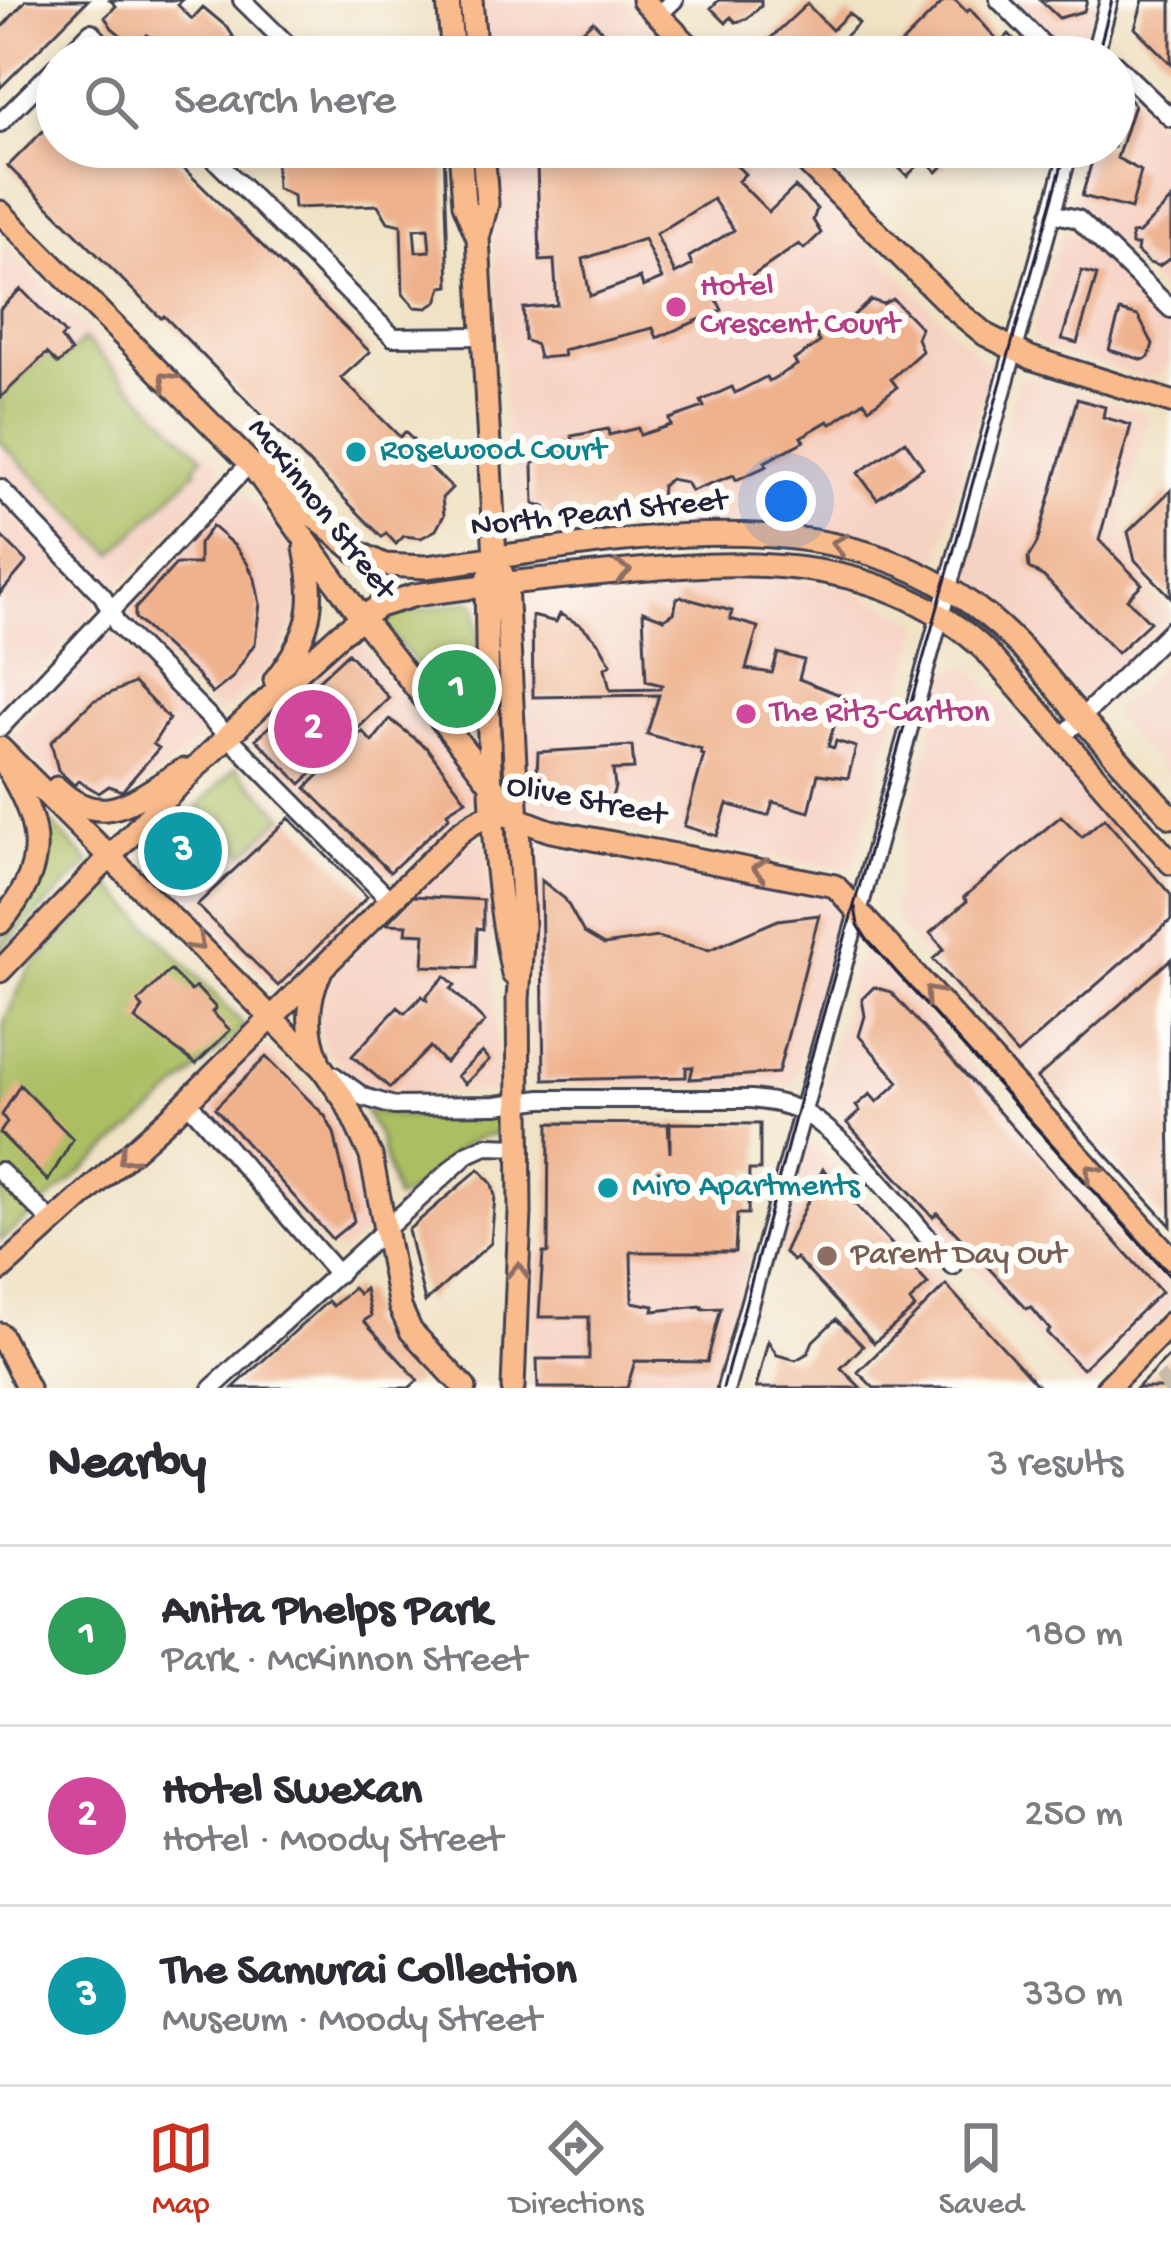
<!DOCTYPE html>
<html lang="en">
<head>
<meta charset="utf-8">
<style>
	body { margin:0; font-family:"Gochi Hand",sans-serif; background:#f2f2f3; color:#2b2b33 }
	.you { position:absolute; left:786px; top:501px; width:42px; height:42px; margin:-30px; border:9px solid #fff; border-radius:50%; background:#1a73e8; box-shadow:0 0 0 18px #1a73e833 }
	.badge { display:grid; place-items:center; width:78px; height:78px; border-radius:50%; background:#c8321e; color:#fff; font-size:39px; font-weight:700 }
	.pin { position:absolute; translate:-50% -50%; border:6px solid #fff; box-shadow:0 3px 12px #0006 }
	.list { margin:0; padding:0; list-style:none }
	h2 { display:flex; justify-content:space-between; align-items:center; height:156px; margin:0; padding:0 48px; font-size:51px }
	h2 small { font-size:39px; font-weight:400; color:#7c7c81 }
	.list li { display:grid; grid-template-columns:78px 1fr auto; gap:36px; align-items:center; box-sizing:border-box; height:180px; padding:0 48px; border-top:3px solid #e1e1e2 }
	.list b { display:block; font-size:45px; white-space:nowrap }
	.list p { margin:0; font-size:39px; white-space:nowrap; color:#7c7c81 }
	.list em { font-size:39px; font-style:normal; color:#7c7c81 }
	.icon { flex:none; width:66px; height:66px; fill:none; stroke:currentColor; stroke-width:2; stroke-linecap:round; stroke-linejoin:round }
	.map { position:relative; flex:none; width:1171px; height:1388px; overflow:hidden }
	.search { position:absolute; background:#fff; box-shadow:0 6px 18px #0003; left:36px; right:36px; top:36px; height:132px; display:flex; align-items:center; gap:30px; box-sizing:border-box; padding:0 42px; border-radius:66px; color:#7c7c81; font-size:45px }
	.sheet { height:696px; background:#fff }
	nav { display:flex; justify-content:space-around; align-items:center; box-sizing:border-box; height:168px; border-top:3px solid #e1e1e2; background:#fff; font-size:33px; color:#7c7c81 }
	nav a { display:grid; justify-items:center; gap:6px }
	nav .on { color:#c8321e }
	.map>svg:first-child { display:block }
	.built { fill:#f6d2c3 }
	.green { fill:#abbe62; stroke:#66704e; stroke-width:3 }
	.building { fill:#eeb18c; fill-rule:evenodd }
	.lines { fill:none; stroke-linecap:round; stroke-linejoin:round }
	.highway-tunnel { stroke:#c7bca9; stroke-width:24; stroke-dasharray:24 12; stroke-linecap:butt }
	.minor-casing { stroke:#413f50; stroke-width:22 }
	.major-casing { stroke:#413f50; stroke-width:27 }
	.minor { stroke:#fff; stroke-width:16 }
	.major { stroke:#fabb8c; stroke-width:21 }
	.tram { stroke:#22223b; stroke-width:3 }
	.oneway { stroke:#8e6e64 }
	.hotel-dot { fill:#d1479c; stroke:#fdfcf7; stroke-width:4.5 }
	.culture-dot { fill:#0f9aa8; stroke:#fdfcf7; stroke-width:4.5 }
	.education-dot { fill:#8d6e63; stroke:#fdfcf7; stroke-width:4.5 }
	.labels { text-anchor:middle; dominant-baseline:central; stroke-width:12; stroke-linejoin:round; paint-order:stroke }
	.hotel-label { font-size:33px; fill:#b23c85; stroke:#fdfcf7; text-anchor:start }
	.culture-label { font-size:33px; fill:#0d838f; stroke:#fdfcf7; text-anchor:start }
	.street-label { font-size:33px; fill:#22223b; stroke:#fdfcf7 }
	.education-label { font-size:33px; fill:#785e54; stroke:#fdfcf7; text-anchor:start }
</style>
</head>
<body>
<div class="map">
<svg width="1171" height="1388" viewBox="0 0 1171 1388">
	<rect width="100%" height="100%" fill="#fdfcf7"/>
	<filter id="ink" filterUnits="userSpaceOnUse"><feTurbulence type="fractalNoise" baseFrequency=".00833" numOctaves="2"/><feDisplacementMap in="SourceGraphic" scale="24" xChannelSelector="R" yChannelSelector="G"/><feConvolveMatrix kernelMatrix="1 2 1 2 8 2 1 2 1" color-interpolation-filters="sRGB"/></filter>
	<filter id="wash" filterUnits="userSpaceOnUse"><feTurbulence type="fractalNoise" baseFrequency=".004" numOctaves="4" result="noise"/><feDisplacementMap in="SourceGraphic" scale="48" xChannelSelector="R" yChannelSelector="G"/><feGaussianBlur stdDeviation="2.7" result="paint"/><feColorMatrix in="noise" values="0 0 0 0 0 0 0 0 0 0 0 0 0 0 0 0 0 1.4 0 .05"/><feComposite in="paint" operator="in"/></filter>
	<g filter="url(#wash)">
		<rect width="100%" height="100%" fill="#f0e2c5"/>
		<path class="built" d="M478,0H625L682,57H482Z
			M1010,0H1095L1082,48L1065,52Z
			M1114,77L1171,136V300L1073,200L1085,147H1114Z
			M488,147H772L990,368L939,558L921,562L828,530L742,523L686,524L517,540L512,532Z
			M1068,232L1078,234L1171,327V363L1158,377L1147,379L1042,347L1034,341L1032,333L1059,238Z
			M0,247L6,248L223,470L216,483L119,586L108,587L101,581L0,475Z
			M1033,376L1150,414L1122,515L1128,517L1124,531L1133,560L1151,578L1144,586L1171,615L1093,695L1085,698L1076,695L1022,635L965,582L1018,382Z
			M239,488L291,548L298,578V610L280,657L218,715L124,615L128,606L230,492Z
			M0,502L94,599L95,606L91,618L0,711Z
			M715,571L837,584L921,623L855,866L850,870L527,812L516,601L530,593Z
			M106,634L118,639L198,720L202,730L199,738L153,780L115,803L66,791L15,741L13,735L98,638Z
			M356,636L476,786L473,805L394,880L382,877L353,850L248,740Z
			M1171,657V780L1111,715Z
			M969,667L1171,887V1230L900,927L893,911L906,830L947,672Z
			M238,763L372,897L277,990L144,857Z
			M476,839L487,843L499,1090L385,1097L364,1086L328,1052L318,1029L319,998L330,975L464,843Z
			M534,844L820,894L827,899L836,912L838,926L794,1082L784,1088L537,1084L534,1077L525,852Z
			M862,942L1171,1287V1307L1092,1388H1081L819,1103Z
			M265,1048L330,1109L346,1137L365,1233L342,1252L329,1250L197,1107L253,1051Z
			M815,1144L946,1285L879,1350L776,1247L801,1152L806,1145Z
			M536,1252H751L714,1388H531L530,1329Z"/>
		<path class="green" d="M84,339L203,457L194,466L197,470L113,554L0,442V398L47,353L58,364Z
			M470,601L476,604L480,654L476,737L381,621L383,617Z
			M235,768L284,816L245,854L197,807Z
			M45,817L90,863L0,950V942C34,905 51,868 45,817Z
			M111,886L245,1026L149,1115L0,1241L4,1022L27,972Z
			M365,1111L397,1116H501V1135C456,1130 435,1184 396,1199L379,1137Z"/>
		<g id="blocks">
			<path class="building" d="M26,0H88L0,88V23L3,26Z
				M110,0H182L178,5L192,19L203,7L227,27L233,36L221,48L230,57H153L161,49L147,35L136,48L112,28L105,17L116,6Z
				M719,0H761V6L747,19L736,22L731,17L726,23L711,8Z
				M945,0H955L967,12L970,9L1000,43L1009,34L1032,57H898L893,52Z
				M1040,0H1087L1084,11L1059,18Z
				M1143,0H1171V64L1135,28Z
				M807,4L832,30L849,13L859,23L823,57H757L761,53L758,50Z
				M593,21L610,39L605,44L619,57H529V49H556L576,40L574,38Z
				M1114,83L1134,105L1117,158L1141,171L1131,209L1082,196L1096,147H1114Z
				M57,117V147H162L370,352L341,378L400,437L405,432L432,459L427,464L452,488L442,498L444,515L436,530L421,538L404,536L396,544L386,533L382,537L164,316L161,318L8,166Z
				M275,147H444L449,286L442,287L437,302L427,308L415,307L403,294L401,225L388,222L378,205L294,208L293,196L277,188ZM428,228L430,251L416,252L414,229Z
				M514,147H710L723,159L726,155L745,174L738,181L769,212L795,187L817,209L813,220L821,233L804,249L799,244L717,300L722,310L657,338L653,328L563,350L564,356L539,358L536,345L525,340L523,308L557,305L554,260L540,261L537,165L535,161L515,162ZM713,199L734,230L689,257L692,265L675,274L656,234ZM644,239L662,279L643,287L640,278L590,296L583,259Z
				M878,147H939L950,159L937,172L925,159L907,176Z
				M1171,200V258L1159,266L1149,263L1137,252L1138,245H1132L1131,234L1139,233Z
				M1082,271L1097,275L1077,343L1062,339Z
				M21,289L65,334L61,338L71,352L58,364L47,353L0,398V309Z
				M893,299L921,328L917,338L922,351L891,379L897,387L869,408L864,401L831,424L828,421L801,437L804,441L765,462L767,466L736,480L734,475L691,491L686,482L670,479L662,486L661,500L624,509L625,515L587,522L585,515L551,519L545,507L534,504L533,464L546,456L548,444L573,441L572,436L608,429L609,435L638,428L640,435L671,425L669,419L704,407L701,401L732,387L735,393L766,377L769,381L797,365L794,360L820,342L816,336L838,320L842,325L871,300L883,304Z
				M1120,311L1138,316L1153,344L1149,357L1143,360L1109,350Z
				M1077,399L1105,407L1103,417L1131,425L1099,540L1142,584L1127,599L1150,622L1117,653L1044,577L1029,568L1028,558L1037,543Z
				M905,441L923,467L877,499L858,473Z
				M1171,490V597L1135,560L1128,532Z
				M212,526L235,546L247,563L255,579L260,604L255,643L232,678L212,694L198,676L135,618V609L176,564H199V544Z
				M0,535L27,562L0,594Z
				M681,597L732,611L730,619L758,627L746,669L772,673L778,653L804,660L799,679L843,696L828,746L834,748L836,741L856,747L848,778L818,774L809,812L773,802L769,815H763L727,804L717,836L684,826L704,755L701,754L702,750L647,734L659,695L533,697L532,616L556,622L560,614L582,626L599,643L611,664L605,668L610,690L660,689L662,685L646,681L643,611L664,619L674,613L677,598Z
				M348,653L389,698L301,784L256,739Z
				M134,683L169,719L153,744L159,748L122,791L109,786L99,793L79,781L74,785L58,770L51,742L93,701Z
				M390,719L427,748L466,800L447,812L449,817L390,872L306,788L362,731L372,742Z
				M632,746L634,769L613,770L615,787L608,811L536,797L538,752Z
				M1061,816L1082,837L1104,818L1171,895V920L1017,1054L933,959L944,949L930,933L967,901L964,897Z
				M184,818L200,829L197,832L215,849L184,881L153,851Z
				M289,818L367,897L278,986L197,905Z
				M541,880L565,899L584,933L604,945L657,937L709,950L778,920L819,915L778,1073L690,1079L693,1067H686V1077L544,1080Z
				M413,896L483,900V929L477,928L476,968L423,966L425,934L406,933L407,925L386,924Z
				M1171,959L1169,1106L1171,1226L1037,1078Z
				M170,970L191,991L196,987L216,1008L212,1012L230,1030L196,1064L135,1019L143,1008L138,1002Z
				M445,976L455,985L451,989L485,1022L445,1063L430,1047L390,1088L352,1056L398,1007L405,1013L422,996L427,1000V995Z
				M874,987L891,992L1161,1292L1082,1369L1047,1333L1050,1330L1031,1307L1027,1309L937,1213L933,1217L847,1123L860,1111L856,1106L870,1094L877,1102L899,1082L859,1036L865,1016L862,999Z
				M482,1052L489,1060L465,1084L457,1076Z
				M266,1057L325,1116L334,1133L354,1221L332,1239L215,1108Z
				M20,1085L73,1139L48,1181L0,1133L7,1122L2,1115Z
				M549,1123L668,1124L670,1153V1123L760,1124V1170H749L748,1214H737L735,1252H631L632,1302L654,1306L653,1311L702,1306V1309L721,1308L707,1362L635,1361L627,1388H538L537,1359H589V1317H539L543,1253H548Z
				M479,1169L492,1184L495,1196L491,1243L425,1302L408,1230Z
				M823,1169L928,1284L910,1301L915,1308L874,1343L796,1258L793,1261L784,1252Z
				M946,1285L1040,1388H874L858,1372Z
				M353,1288L359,1294L365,1289L371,1316L364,1321L418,1380L409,1388H233L328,1301L333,1306Z
				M836,1319L863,1346L841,1368L861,1388H756L768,1341L777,1355L796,1360L808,1353L813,1341Z
				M1171,1354V1388H1137Z"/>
		</g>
	</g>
	<g filter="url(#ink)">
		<use href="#blocks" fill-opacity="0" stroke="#413f50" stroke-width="3"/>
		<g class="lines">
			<path class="highway-tunnel" d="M1161,1388L1171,1381"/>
			<defs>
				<path id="minor" d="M242,0L300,57
					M999,0L1055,57
					M658,15L674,0
					M66,57L91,32L114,57
					M1094,57L1109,0
					M1114,63L1171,118
					M0,123L57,66
					M202,147L393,337L482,336
					M1051,213L1078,219L1171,309
					M0,488L103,596L117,624L390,900
					M0,728L250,463
					M1060,739L1171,630
					M333,1075L364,1097L394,1106L496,1105L541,1099H751C770,1101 789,1104 806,1114C852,1141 914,1224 953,1266
					M187,1101L338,1274
					M0,1171L53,1223
					M212,1388L468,1154L486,1146L521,1147
					M726,1388L1070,147"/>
				<path id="major" d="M448,0L453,57
					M471,0L476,57
					M643,0L700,57
					M460,147L464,204L478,238
					M483,147L487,204L478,238L495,558L506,583L523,925L518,1000L520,1212L513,1388
					M791,147L953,308L986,335L1031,358L1171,402
					M0,212L250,463L362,618L515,815
					M250,463L357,552L384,565L426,567C618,543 838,484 999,626C1029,653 1053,684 1079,715C1109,750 1140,783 1171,817
					M489,576L486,586C489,715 486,848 513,974
					M275,680C311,633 317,607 305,548
					M0,748L322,1068L346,1102L371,1156L400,1307L411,1331L465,1388
					M57,788C105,834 139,795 183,770
					M0,923C49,866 43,827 6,766
					M0,971L204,759L260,706L341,633L379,606L415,595C478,586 542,579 606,573C741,559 881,551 987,652L1171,863
					M318,1059C306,1031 307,1000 320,973
					M0,1270L175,1113L458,834C499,801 508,817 551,831L835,886L1171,1258
					M0,1334L28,1388
					M1107,1388L1171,1323"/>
			</defs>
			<use href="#minor" class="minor-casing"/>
			<use href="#major" class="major-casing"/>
			<use href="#minor" class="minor"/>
			<use href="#major" class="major"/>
			<path class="tram" d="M1097,57L1112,0
				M855,907L858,925L868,941L1171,1278
				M723,1388L805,1080L1067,147"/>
		</g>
		<defs><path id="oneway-chevron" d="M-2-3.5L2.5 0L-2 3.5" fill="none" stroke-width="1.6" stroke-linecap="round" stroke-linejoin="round" transform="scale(3)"/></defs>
		<g class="oneway">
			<use href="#oneway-chevron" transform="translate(167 380) rotate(-135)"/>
			<use href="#oneway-chevron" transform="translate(839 544) rotate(-167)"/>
			<use href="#oneway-chevron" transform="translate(623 571) rotate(-6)"/>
			<use href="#oneway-chevron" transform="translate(760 869) rotate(-170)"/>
			<use href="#oneway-chevron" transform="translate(197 943) rotate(45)"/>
			<use href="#oneway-chevron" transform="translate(932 994) rotate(-132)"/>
			<use href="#oneway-chevron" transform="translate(126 1157) rotate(138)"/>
			<use href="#oneway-chevron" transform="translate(1092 1172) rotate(-132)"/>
			<use href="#oneway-chevron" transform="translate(518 1271) rotate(-88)"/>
		</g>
	</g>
	<g class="hotel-dot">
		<circle cx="676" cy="307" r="12"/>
		<circle cx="746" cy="714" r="12"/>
	</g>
	<g class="culture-dot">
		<circle cx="356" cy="452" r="12"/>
		<circle cx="608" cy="1188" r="12"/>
	</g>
	<circle class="education-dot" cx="827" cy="1256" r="12"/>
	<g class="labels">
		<g class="hotel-label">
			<text x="700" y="288">Hotel<tspan x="700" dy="38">Crescent Court</tspan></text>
			<text x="770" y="714">The Ritz-Carlton</text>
		</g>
		<g class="culture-label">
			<text x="380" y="452">Rosewood Court</text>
			<text x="632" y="1188">Miro Apartments</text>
		</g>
		<g class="street-label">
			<text transform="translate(320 510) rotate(52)">McKinnon Street</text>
			<text transform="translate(599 515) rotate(-6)">North Pearl Street</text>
			<text transform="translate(586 802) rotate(11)">Olive Street</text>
		</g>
		<g class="education-label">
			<text x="851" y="1256">Parent Day Out</text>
		</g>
	</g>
</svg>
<div class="you"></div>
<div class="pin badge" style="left:457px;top:689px;background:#2e9e5b">1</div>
<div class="pin badge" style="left:313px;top:729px;background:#d1479c">2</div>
<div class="pin badge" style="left:183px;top:851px;background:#0f9aa8">3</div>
<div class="search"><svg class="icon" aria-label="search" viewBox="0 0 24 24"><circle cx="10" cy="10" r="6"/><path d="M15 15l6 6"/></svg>Search here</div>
</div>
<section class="sheet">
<h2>Nearby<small>3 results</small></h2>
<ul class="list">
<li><span class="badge" style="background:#2e9e5b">1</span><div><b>Anita Phelps Park</b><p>Park · McKinnon Street</p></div><em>180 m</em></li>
<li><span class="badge" style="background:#d1479c">2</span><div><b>Hotel Swexan</b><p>Hotel · Moody Street</p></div><em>250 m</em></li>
<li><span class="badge" style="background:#0f9aa8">3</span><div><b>The Samurai Collection</b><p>Museum · Moody Street</p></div><em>330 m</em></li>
</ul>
</section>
<nav>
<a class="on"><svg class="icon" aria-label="map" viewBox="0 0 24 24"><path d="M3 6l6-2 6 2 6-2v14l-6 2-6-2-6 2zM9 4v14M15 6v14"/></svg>Map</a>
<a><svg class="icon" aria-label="directions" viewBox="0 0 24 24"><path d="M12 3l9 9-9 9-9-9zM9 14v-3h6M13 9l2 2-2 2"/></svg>Directions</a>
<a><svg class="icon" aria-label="saved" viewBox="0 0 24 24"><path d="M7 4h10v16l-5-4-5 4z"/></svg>Saved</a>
</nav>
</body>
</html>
